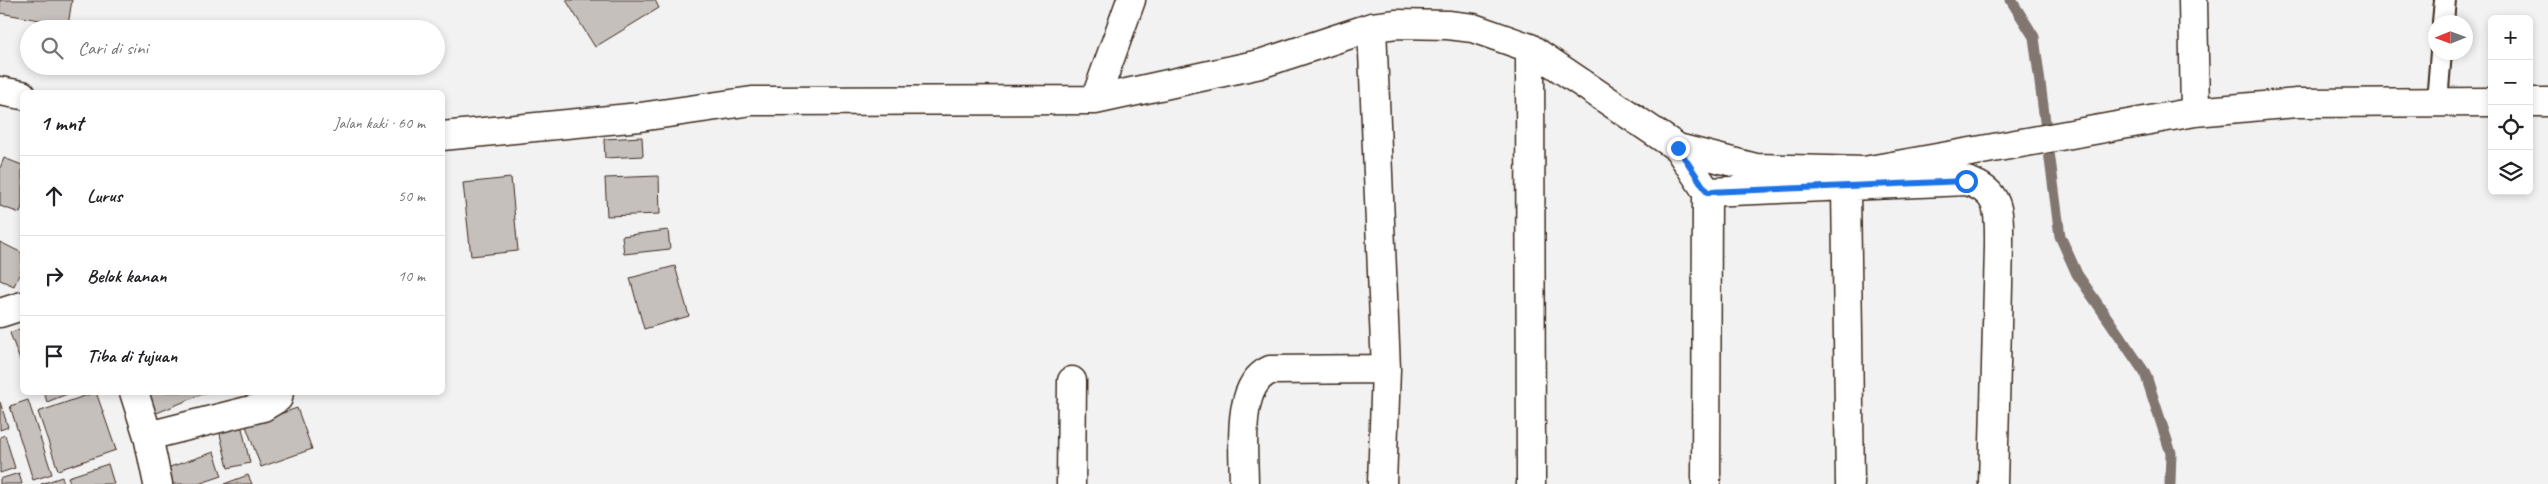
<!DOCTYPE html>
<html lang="id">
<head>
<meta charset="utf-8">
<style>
	body { margin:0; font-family:Caveat,sans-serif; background:#f6f6f6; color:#202124 }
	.controls { position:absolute; right:15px; top:15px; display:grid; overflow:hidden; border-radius:8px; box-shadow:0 2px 8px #0003 }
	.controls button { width:45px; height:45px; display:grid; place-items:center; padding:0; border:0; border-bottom:1px solid #e0e0e0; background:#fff; color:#202124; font:25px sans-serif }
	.compass { position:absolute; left:2428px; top:15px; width:45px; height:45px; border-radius:50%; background:#fff; box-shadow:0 2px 8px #0003; rotate:269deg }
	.stop { position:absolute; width:15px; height:15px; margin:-11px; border:4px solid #1a73e8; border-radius:50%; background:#fff }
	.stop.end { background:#1a73e8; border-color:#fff; box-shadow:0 1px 5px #0008 }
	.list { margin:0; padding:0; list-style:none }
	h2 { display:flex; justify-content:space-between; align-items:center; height:65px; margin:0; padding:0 20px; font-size:21px }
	h2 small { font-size:16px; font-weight:400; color:#757577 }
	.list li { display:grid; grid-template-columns:32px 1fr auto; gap:15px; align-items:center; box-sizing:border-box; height:80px; padding:0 20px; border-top:1px solid #e0e0e0 }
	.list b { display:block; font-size:19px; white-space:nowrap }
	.list em { font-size:16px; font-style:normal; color:#757577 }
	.icon { flex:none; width:28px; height:28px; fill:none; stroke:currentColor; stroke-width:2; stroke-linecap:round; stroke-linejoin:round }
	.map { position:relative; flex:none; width:2548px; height:484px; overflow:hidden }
	.search { position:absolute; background:#fff; box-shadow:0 2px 8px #0003; left:20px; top:20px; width:425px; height:55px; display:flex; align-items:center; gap:12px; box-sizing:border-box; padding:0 18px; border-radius:28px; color:#757577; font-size:19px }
	.panel { position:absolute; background:#fff; box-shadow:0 2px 8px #0003; left:20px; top:90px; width:425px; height:305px; border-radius:8px }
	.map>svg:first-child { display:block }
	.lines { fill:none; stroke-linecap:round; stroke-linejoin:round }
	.stream { stroke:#827770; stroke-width:11 }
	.building { fill:#c6c0bd; stroke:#3b2a1e }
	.service-casing { stroke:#3b2a1e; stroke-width:24 }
	.minor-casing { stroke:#3b2a1e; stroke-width:31 }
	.service { stroke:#fff; stroke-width:20 }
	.minor { stroke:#fff; stroke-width:28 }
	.route { stroke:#1a73e8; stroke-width:6 }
</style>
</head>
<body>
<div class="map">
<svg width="2548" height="484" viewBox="0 0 2548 484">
	<rect width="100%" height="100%" fill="#f3f2f2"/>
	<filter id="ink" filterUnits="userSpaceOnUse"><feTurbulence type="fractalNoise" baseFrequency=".02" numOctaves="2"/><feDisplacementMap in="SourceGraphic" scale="10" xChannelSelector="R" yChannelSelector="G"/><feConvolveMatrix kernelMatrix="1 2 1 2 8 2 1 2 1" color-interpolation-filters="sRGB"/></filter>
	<g filter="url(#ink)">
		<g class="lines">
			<path class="stream" d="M2011,0L2034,37L2060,236L2077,274L2145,373L2171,453L2170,484"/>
		</g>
		<path class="building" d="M0,0H72L68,25L0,13Z
			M566,0H655L659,8L595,47Z
			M642,137L643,156L605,158L604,139Z
			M4,158L22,165V206L20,213L0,206V168Z
			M659,176L660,214L607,216L605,178Z
			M511,178L518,251L471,256L463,183Z
			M668,230L670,249L624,254L622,236Z
			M0,242L22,253V268L14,286L0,280Z
			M675,266L689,316L644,329L630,278Z
			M22,328V366L10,333Z
			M44,392H72L47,402Z
			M96,392L116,450L58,470L38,412Z
			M143,392H204L205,393L152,415Z
			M28,400L52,474L33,480L10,406Z
			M0,402L8,427L0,430Z
			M297,408L312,449L261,467L246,426Z
			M241,424L250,463L228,468L219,430Z
			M5,435L15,468L0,473V437Z
			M214,452L222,476L198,484H169L164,469Z
			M108,464L114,484H71L68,477Z
			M19,473L22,484H0V479Z
			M248,475L252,484H224Z
			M62,477L64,484H41Z"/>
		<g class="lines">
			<defs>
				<path id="service" d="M2443,22L2445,0
					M2437,102L2441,52"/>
				<path id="minor" d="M2193,0L2195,112
					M1372,27L1386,369L1382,484
					M1530,48L1531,484
					M0,91L22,95
					M1095,100L1131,0
					M2529,102H2548
					M442,136L640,117L752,101L1095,100L1260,64L1372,27L1397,24L1448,25L1473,28L1530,48L1678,148L1756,168L1864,171L2195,112L2297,103L2492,102
					M1678,148L1707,192L1706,484
					M1846,188L1850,484
					M1707,192L1967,181C2002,192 1999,214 1999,246L1993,484
					M0,313L22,306
					M134,392L148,436L158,484
					M148,436L263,407L278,398L279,392
					M1071,484L1072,381
					M1244,484C1244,451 1235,385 1270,370L1386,369"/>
			</defs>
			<use href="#service" class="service-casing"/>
			<use href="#minor" class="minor-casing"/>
			<use href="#service" class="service"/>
			<use href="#minor" class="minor"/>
		</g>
	</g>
	<g class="lines" filter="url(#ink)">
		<path class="route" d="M1678,148L1707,192L1966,181"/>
	</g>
</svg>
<div class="controls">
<button>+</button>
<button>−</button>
<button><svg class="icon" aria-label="locate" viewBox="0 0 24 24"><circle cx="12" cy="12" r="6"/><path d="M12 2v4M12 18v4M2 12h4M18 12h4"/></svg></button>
<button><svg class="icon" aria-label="layers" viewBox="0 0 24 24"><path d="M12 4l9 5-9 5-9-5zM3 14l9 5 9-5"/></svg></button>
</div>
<svg class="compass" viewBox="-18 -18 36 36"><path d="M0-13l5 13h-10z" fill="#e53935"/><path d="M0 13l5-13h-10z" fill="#757577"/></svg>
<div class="stop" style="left:1966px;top:181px"></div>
<div class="stop end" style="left:1678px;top:148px"></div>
<div class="search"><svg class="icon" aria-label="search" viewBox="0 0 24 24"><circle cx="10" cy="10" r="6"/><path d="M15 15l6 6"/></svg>Cari di sini</div>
<section class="panel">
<h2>1 mnt<small>Jalan kaki · 60 m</small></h2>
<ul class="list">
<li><svg class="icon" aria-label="ahead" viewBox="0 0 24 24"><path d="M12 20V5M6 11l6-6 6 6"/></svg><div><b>Lurus</b></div><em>50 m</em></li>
<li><svg class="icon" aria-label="right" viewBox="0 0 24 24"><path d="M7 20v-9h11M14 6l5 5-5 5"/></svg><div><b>Belok kanan</b></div><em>10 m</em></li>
<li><svg class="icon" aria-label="arrive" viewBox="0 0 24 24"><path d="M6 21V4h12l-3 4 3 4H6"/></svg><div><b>Tiba di tujuan</b></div></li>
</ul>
</section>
</div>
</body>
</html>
